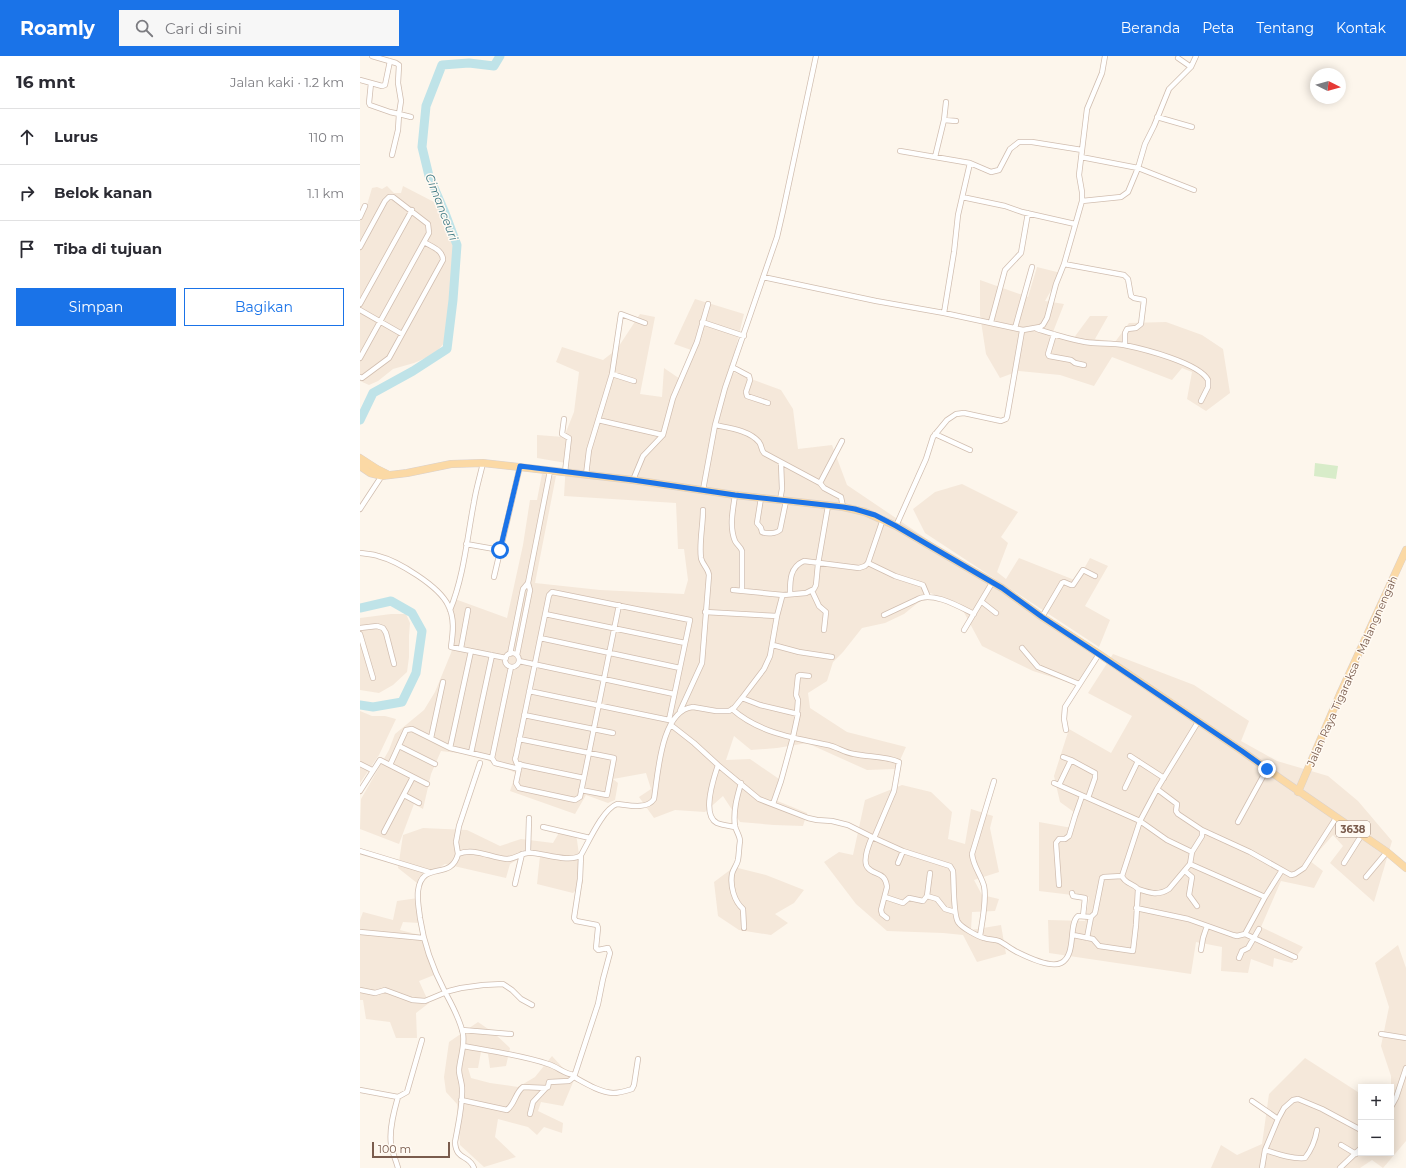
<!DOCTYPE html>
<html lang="id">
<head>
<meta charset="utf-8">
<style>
	body { margin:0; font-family:Montserrat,sans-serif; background:#f7f7f7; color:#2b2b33 }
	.controls { position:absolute; right:12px; bottom:12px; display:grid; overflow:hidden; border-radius:0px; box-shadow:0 2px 10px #0003 }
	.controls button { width:36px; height:36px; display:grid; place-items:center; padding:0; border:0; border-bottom:1px solid #e1e1e2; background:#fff; color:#2b2b33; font:20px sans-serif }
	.compass { position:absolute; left:950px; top:12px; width:36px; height:36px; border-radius:50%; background:#fff; box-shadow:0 2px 10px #0003; rotate:96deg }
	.scale { position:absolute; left:12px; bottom:10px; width:78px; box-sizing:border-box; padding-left:4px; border:2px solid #7a5c4d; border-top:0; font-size:11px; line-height:14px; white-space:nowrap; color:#7a5c4d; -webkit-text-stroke:3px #fffaf3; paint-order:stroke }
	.stop { position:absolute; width:12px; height:12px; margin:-9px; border:3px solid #1a73e8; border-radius:50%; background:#fff }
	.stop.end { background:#1a73e8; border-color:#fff; box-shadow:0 1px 4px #0008 }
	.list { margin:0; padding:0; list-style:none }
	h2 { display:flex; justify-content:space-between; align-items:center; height:52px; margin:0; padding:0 16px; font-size:17px }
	h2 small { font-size:13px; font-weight:400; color:#7c7c81 }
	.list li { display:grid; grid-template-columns:26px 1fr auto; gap:12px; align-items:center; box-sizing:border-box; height:56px; padding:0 16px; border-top:1px solid #e1e1e2 }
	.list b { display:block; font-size:15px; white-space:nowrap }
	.list em { font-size:13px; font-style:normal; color:#7c7c81 }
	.actions { display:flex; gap:8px; padding:12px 16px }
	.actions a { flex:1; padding:9px 0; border:1px solid #1a73e8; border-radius:0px; text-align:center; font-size:14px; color:#1a73e8 }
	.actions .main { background:#1a73e8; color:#fff }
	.icon { flex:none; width:22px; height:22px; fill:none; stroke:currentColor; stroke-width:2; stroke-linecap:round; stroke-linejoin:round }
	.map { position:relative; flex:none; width:1046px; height:1112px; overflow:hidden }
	header { display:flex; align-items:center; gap:24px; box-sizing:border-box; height:56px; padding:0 20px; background:#1a73e8; color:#fff }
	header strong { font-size:19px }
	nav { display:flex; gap:22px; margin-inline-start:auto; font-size:14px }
	.search { width:280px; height:36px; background:#f7f7f7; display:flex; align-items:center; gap:10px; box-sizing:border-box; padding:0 14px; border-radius:0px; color:#7c7c81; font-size:15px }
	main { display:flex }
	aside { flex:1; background:#fff }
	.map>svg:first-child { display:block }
	.residential { fill:#f5e8da }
	.green { fill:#d8ecc9 }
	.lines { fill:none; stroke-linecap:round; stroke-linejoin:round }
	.river { stroke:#bfe3e8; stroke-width:9 }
	.street-casing { stroke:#d1beb0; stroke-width:6 }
	.primary-casing { stroke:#dad1cd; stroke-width:8 }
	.street { stroke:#fff; stroke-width:4.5 }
	.primary { stroke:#fbd9a5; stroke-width:7 }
	.route { stroke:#1a73e8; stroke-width:5 }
	.labels { text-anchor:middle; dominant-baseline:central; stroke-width:3; stroke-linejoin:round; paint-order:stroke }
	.shield { fill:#fffaf3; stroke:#a28b7f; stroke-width:1 }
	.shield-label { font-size:10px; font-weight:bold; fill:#7a5c4d }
	.street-label { font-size:11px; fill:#7a5c4d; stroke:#fffaf3 }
	.water-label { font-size:12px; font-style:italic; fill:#437c86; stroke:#fffaf3 }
</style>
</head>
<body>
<header>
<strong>Roamly</strong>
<div class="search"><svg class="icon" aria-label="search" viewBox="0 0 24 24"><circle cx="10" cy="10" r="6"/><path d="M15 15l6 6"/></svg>Cari di sini</div>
<nav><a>Beranda</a><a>Peta</a><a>Tentang</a><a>Kontak</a></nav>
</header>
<main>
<aside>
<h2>16 mnt<small>Jalan kaki · 1.2 km</small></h2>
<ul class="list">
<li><svg class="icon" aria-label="ahead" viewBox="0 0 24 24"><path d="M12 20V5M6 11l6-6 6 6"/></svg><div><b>Lurus</b></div><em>110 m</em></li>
<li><svg class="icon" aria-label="right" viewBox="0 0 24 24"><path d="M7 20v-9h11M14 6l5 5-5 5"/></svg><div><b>Belok kanan</b></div><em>1.1 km</em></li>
<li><svg class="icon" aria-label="arrive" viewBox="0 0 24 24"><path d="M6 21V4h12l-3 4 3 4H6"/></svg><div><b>Tiba di tujuan</b></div></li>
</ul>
<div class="actions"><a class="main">Simpan</a><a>Bagikan</a></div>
</aside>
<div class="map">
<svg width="1046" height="1112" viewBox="0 0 1046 1112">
	<rect width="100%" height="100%" fill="#fdf6ec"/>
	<path class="residential" d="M27,130L34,137H41L43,130L74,146L95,176L97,193L84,287L75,298L54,307L33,313L18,325L9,329L0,325V162L7,149L12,132L17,131L22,133Z
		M677,211L701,217L685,245L704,248L693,276L713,283L730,260H748L735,283L755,286L769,267L806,266L842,279L863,293L870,337L846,355L827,343L832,316L822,312L812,324L752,301L734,330L700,319L659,315L640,322L626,298L620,259V224L668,241Z
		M335,243L384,258L370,315L421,334L433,353L438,393L472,389L487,429L737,598L717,629L673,615L622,590L599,547L570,537L544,558L525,567L502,572L483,596L473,606L467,625L448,637L450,652L487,676L546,691L536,713L507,714L447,687L417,692L391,694L374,680L366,704L390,703L422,725L415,744L447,757L443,770L414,769L380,766L363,740L345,756L315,754L294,762L279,741L291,733L286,717L253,723L258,727L255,744L248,747L226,739L215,758L150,735L156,717L124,703L106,698L81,695L71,718L63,753L54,748L39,788L0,773L1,743L29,694L35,678L64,654L75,636L91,597L95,584V569L91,555L95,543L147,562L163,489L170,444H177L182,418L196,420L175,527L240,534L324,538L328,524L324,493H318L316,447L204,440L206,407L177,402V379L204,381L214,356L219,316L196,306L202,291L243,304L257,293L280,258L295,261L280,338L302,341L304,312L323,325L334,295L314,288Z
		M602,428L658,456L641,481L648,487L637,516L646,523L659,502L717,525L730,502L748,510L725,550L750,564L739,591L565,477L553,453L575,436Z
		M31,558H46L50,567L49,580V601L47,616L33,629L19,637L0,634V562Z
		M753,598L834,629L889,665L881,685L917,705L968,720L998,745L1032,785L1014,846L970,807L983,790L973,779L950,805L963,815L954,832L921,825L901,871L943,891L932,907L914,902L913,911L891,903L888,917L861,915L862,891L836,886L831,918L689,897L688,864L725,865L729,841L679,835V766L712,772L718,759L700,746L694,720L709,673L751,697L772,660L728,637Z
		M0,655L12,660H25L36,663L19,699L0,727Z
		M542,729L571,736L592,756L588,783L605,788L611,753L633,760L630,772L639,816L614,824L622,839L639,843L635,855L612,856L611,874L641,869L646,898L617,906L603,879L583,877L527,875L496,848L464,806L479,796L493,799L505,744Z
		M63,772L107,774L140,790L161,783L193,787L200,775L216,777L223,827L213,837L177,828L180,800L165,799L150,808L146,822L85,808L57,827L38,812L43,779Z
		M374,811L406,819L444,834L434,847L415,858L428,867L411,879L379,874L358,860L354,826Z
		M58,842L59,867L43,866L40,874L64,880L74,919L59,925L69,947L56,957L57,982H36L30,966L6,963L3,944H0V864L3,856L33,864L37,845Z
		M1038,889L1046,912V1085L1023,1112L1012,1104L1000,1112H851L861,1089L877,1099L902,1088L909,1038L945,1002L1001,1038V1097H1031V1020L1021,990L1029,951L1015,907Z
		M118,966L134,977L150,992L146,1010L130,1012L128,998L121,996L118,1012H108L111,1022L130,1027L158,1031L175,1021L192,1000L214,1024L203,1050L181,1046L178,1055L203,1067L202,1077L184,1071L177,1079L168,1071L138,1063L135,1081L156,1101L124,1111L100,1089L97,1048L86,1036L84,1021L89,986Z"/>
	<path class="green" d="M955,407L978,410L976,423L954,420Z"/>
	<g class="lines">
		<path class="river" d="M0,364L13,337L53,315L87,293L93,244L97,189L85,157L69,120L62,91L66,50L82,9L109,7L134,10L140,0
			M0,552L31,545L52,557L62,575L56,617L42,646L13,651L0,649"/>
		<defs>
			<path id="street" d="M12,0L36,7L39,9L38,27L41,45L39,58L51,61
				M818,2L831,11
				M0,24L22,30L25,29L30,5
				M11,27L9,47L10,49L30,56L39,58L38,74L32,99
				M797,61L832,71
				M584,64L596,65
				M540,95L610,107L631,116L639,114L650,93L659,86H672L722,94
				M575,101L584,64L586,46
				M721,101L778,112L834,134
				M602,141L645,150L662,156L715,168
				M722,145L761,141L768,136L778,112L785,88L794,70L809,33L831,11L836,0
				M0,161L5,150
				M0,191L25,145L29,141H33L68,168L69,177L64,186C72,191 83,194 83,204L29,302L2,322L0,321
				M704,208L764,219L768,223L771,240L774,242L784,244L781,268L776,272L767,273L765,277V289
				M403,221L516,245L584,257L663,274
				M0,248L52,154
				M0,254L42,278
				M584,257L594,196L598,159L610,107
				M342,266L384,280
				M631,266L645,214L661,197L668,157
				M655,272L672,211
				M677,273C693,278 708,283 725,286C738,288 751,287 764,289C784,293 839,307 848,324V331L841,345
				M694,278L688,298L689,300L711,304L715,307L724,309
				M0,302L64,186
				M372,311L389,320L390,324L386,336L387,340L408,347
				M252,318L274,325
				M204,363L202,378L209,382L205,416
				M238,364L303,379
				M355,369C369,372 389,374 399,386C402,390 401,394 404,397L460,427L464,432L481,441L483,451
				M575,378L610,394
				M226,419L229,394L252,318L261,258L285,267
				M273,424L283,400L303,379L313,342L337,286L348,248
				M460,427L482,385
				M343,434L355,369L365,332L417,181L423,155L456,0
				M375,439C373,454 369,470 375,485C377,489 381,491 382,495V535
				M401,442L397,467L401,472L402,476C406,478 416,478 420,474L426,445
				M420,444L422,433L421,407
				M0,453L23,418
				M536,470L566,403L573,381L587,364L596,358L604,357L641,365L646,363L647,361L662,275L663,274L680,271L683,269L687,262L696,228L704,208L722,145V136L719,119L727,53L742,17L745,0
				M106,488L140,494
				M0,497C6,498 13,498 18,500C38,505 79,530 88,549C95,562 93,577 91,591L146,602
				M508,507L535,520L563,529L568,541
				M134,521L160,410
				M373,534L423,539
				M452,535L459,550L466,556L464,574
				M430,537C430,524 430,511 444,505L499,512L505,510L508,507L523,463
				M622,546L636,557
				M90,554C104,520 107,482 114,446C116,433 120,420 123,407
				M345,556L417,560
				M185,558L325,587
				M524,559L556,544C571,534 600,551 614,558
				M682,561L702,527L704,526L711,529H713L723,514L735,520
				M0,572L17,570L23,572L26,577L34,608
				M604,574L632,527
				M0,578L13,622
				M180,582L320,612
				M413,589L439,596L472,601
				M101,592L108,554
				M662,592L678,611L719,628
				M145 604a7 7 0 1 1 14 0a7 7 0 1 1-14 0Z
				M150,598L163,533L168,527
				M157,599L170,534L168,527L190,415
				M159,605L314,638
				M169,635L309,664L330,564L192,536L189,539L156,700L155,703L157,708L224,722
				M382,642L400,649L438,658L433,681L421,725L413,748
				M372,653C399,677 434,682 468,689C477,691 485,697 494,698C508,701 526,700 539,706L534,735L514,782
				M320,655L342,607L349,519C348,512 342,508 341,502C339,487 343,470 343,454
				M437,657L438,644L436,639L438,620L440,619L449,620
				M164,659L253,677
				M311,669L334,687L358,709L399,743L448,762L457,764L472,765L488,769L512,781L543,795L590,810L593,815C594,826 593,858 598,866C602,872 617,880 624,882C629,884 634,883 639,885C645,888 651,893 657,896C667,901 691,912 701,907C717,899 708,868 718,860L731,861L735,857L742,822L744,821L762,820
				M706,674L704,663L705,651L739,598
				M71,682L83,626
				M159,683L254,702L247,739L221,734
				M39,690L75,708
				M90,692L111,595
				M111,697L132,599
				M770,700L804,722
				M703,701L711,704L735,717V722L728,742
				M132,702L151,611
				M0,708L12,714
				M160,708L156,727L159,732L215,744L220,741L259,549
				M30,709L46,674L52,673L90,692L132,702L135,707L159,713
				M358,709C354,721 341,759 357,767C362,769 370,770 375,771
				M381,727C377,741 373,755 375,770C376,775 380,780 380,785C379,791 379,798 378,804C377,809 373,813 372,818C370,830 374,845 383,853L384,872
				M694,727L780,765L807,784L832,796
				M699,729L711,704
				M765,732L778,705
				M797,733L817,748L816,755L818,758L842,774
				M0,735L20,704L67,728
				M44,739L59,747
				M878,766L907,713
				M183,771L230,782
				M24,776L53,721
				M512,781C509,788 502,806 508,812C515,820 525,815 527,831L521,854L522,858L527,862
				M0,795L69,816
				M168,796L169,762
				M98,798L96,786L99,770L120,707
				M538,807L543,795
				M984,807L1001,780
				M830,808L905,841
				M825,815L832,821L829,839L837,850
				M1006,821L1027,796
				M155,828L162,798
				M699,829L696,787L699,783H705L709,780L715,760L722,740
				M778,833C790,837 798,840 809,833L830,808L832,796L842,780V774L890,796L931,819L935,818L944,812L976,762
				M712,837L713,840L725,842L723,860
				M567,840L570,817
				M525,841L543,847L549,842L563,845L567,840L577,843L585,853L595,856
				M776,852L828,863L873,879L877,880L885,878L905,841L922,814
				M0,876L63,882
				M885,878L935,901
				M713,879L733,883L739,890L773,895L776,869L778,833C773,827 765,828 762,820L780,765L797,733L838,666
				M620,880C622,866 627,844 624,830C621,819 613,810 612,798L634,725
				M727,882L731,861
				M841,894L843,882L847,870
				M879,902L882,895L888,892L899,873
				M0,934L15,937L25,934L52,944L65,945L89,935L101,932L123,929L143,928L152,934L161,943L172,949
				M102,974L151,978
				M1021,978L1046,982
				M103,990C131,995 161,999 188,1008C198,1011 204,1018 214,1019
				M214,1021C225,1027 239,1036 253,1037C259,1037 266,1035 272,1033L274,1029L278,1003
				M0,1034L38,1041
				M101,1044L147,1054C155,1048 155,1037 163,1031L186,1032L188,1031L189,1026L209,1025L214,1021L238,948L243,923L250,897L248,892L238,894L236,892L238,872L237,869L216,865L214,862L220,823L221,799
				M892,1045L918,1063
				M1031,1051L1036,1042L1046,1012
				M170,1058L173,1046L186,1032
				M981,1089L996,1098
				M905,1094C918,1098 931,1103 945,1102C952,1093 955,1086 957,1074
				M38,1112C36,1104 32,1096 31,1088C29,1073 34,1055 38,1041L47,1036L62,984
				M114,1112C109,1098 96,1105 95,1086C98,1069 103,1049 102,1032C102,1026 99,1020 99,1014C100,1002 105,990 103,978C100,963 92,949 85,936C73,913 64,889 60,862C59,853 57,844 58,835C62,803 91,826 98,798C114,791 131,802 147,803C156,803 163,795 173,797C186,798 211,807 221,799C229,785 243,753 257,748C268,749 287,754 294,743C298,718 301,654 333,651L356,655H369L374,652L382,642L404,613L410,600L417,560L422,541L423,539L446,537L454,533L456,529L458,508L468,450
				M902,1112L905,1094L918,1063L924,1052L933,1044L938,1043L962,1053L1001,1074
				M980,1112L1001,1092"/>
			<path id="primary" d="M0,402L17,413L27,418
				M0,410L10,417L22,420L47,417L91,408L123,407L273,424L375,439L483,451L505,456L536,470L642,532L682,561L739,598L882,695L921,723L1027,796L1046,812
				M938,736L980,638L1046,494"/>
		</defs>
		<use href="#street" class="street-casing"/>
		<use href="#primary" class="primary-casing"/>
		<use href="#street" class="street"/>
		<use href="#primary" class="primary"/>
	</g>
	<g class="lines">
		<path class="route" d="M140,494L160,410L273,424L375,439L483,451L495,453L515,459L536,470L642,532L682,561L738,598L882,695L907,713"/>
	</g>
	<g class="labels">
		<rect class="shield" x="976" y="765" width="34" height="16" rx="3"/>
		<g class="shield-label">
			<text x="993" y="773">3638</text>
		</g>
		<g class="street-label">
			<text transform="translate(992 615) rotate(-66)">Jalan Raya Tigaraksa - Malangnengah</text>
		</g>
		<g class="water-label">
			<text transform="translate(82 151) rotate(69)">Cimanceuri</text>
		</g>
	</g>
</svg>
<div class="controls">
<button>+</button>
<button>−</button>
</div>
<svg class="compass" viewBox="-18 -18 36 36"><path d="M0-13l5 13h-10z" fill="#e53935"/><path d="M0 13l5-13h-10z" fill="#7c7c81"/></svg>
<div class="scale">100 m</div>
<div class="stop" style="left:140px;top:494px"></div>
<div class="stop end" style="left:907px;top:713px"></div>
</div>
</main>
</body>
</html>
